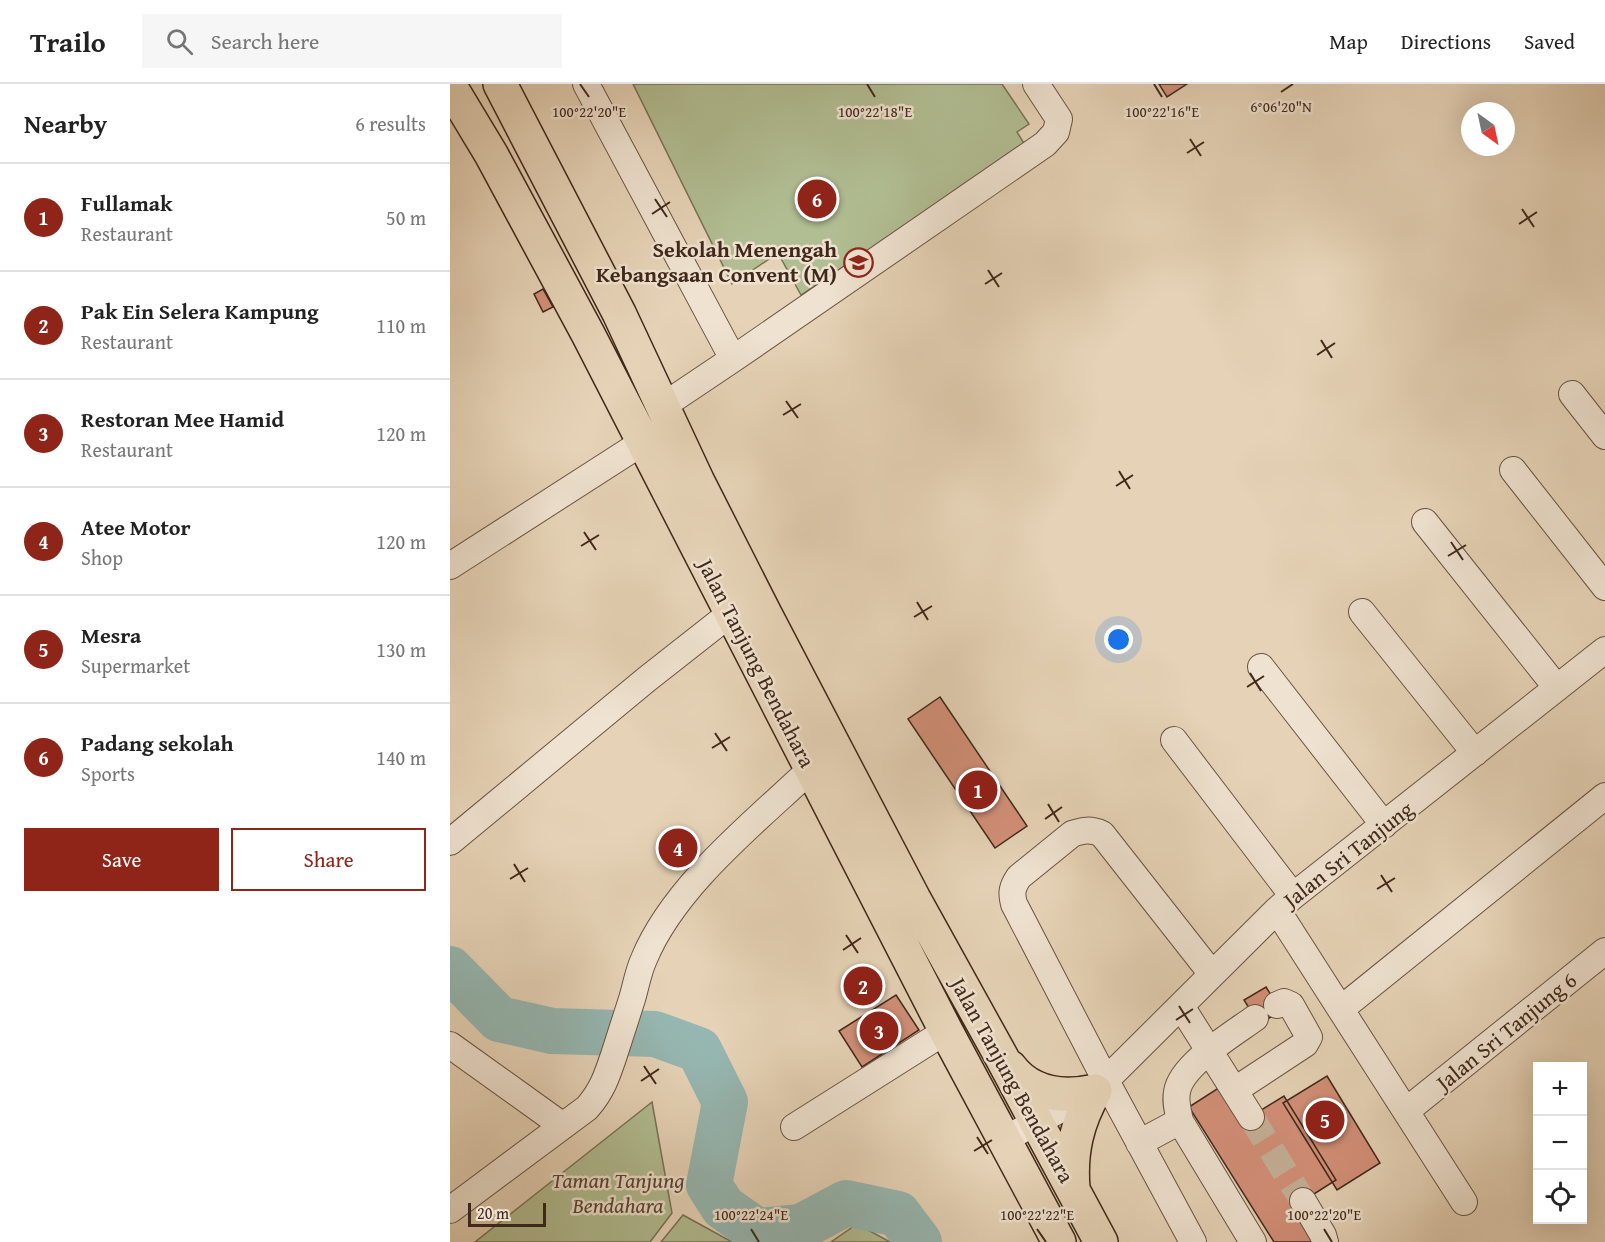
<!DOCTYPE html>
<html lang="en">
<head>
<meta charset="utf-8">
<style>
	body { margin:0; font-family:"Gentium Book Plus",serif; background:#f6f6f6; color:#222 }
	.controls { position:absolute; right:18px; bottom:18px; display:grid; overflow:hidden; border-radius:0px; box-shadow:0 6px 24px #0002 }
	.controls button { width:54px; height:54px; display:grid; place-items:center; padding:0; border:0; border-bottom:2px solid #e0e0e0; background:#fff; color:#222; font:30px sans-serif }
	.compass { position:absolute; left:1011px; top:18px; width:54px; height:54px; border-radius:50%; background:#fff; box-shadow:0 6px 24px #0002; rotate:147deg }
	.scale { position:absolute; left:18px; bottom:15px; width:78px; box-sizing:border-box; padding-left:6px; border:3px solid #40281a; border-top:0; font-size:16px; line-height:21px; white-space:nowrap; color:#40281a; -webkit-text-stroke:4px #efe2d0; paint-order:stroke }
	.you { position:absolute; left:669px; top:556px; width:21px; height:21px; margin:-15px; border:4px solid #fff; border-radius:50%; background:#1a73e8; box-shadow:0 0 0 9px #1a73e833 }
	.badge { display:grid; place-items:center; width:39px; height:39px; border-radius:50%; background:#8f2418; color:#fff; font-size:20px; font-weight:700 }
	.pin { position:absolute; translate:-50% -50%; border:3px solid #fff; box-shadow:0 2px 6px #0006 }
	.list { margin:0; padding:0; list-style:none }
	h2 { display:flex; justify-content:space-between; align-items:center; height:78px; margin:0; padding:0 24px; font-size:26px }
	h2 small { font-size:20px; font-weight:400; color:#767676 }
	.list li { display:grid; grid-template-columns:39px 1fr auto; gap:18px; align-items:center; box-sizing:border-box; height:108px; padding:0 24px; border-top:2px solid #e0e0e0 }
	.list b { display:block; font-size:22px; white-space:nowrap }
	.list p { margin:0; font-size:20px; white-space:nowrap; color:#767676 }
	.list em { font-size:20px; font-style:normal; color:#767676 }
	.actions { display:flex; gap:12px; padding:18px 24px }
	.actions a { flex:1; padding:14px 0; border:2px solid #8f2418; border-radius:0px; text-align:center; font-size:21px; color:#8f2418 }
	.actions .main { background:#8f2418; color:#fff }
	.icon { flex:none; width:33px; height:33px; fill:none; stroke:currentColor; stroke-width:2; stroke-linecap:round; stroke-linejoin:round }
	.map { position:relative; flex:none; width:1155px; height:1158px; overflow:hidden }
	header { display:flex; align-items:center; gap:36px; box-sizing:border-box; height:84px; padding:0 30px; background:#fff; border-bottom:2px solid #e0e0e0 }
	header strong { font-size:28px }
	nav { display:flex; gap:33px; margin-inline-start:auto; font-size:21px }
	.search { width:420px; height:54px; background:#f6f6f6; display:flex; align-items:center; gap:15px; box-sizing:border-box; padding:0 21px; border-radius:0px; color:#767676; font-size:22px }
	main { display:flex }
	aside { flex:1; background:#fff }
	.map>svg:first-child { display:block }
	.green { fill:#b1bd92; stroke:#787256; stroke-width:1.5 }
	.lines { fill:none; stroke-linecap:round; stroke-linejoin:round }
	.river { stroke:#96b7b1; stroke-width:46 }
	.building { fill:#d39079; stroke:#40281a; stroke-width:1.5 }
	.minor-tunnel { stroke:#c5b198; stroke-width:26; stroke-dasharray:26 13; stroke-linecap:butt }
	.minor-casing { stroke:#6a5341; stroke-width:28 }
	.major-casing { stroke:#40281a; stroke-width:36 }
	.minor { stroke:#efe2d0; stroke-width:26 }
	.major { stroke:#e6d3b7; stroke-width:33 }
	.ticks { fill:none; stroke:#40281a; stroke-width:2 }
	.labels { text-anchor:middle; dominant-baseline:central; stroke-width:5; stroke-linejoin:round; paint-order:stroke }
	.poi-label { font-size:22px; font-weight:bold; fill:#40281a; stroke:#efe2d0; text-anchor:end }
	.street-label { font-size:22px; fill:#40281a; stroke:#efe2d0 }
	.park-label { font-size:22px; font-style:italic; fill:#574632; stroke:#efe2d0 }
	.ticks-label { font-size:15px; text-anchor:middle; fill:#40281a; stroke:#efe2d0; stroke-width:5; stroke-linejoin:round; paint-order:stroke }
</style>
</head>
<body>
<header>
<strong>Trailo</strong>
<div class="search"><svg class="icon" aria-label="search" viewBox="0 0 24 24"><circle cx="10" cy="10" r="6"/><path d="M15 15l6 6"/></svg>Search here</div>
<nav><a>Map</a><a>Directions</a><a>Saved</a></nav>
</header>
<main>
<aside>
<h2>Nearby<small>6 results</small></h2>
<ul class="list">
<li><span class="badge">1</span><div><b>Fullamak</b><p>Restaurant</p></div><em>50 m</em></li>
<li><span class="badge">2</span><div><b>Pak Ein Selera Kampung</b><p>Restaurant</p></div><em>110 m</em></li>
<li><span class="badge">3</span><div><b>Restoran Mee Hamid</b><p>Restaurant</p></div><em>120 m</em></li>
<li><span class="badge">4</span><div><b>Atee Motor</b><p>Shop</p></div><em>120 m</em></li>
<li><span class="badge">5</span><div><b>Mesra</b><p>Supermarket</p></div><em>130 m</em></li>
<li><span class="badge">6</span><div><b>Padang sekolah</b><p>Sports</p></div><em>140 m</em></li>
</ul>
<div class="actions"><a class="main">Save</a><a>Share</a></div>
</aside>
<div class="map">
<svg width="1155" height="1158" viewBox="0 0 1155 1158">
	<rect width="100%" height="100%" fill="#e6d3b7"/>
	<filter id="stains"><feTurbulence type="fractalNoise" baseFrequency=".00333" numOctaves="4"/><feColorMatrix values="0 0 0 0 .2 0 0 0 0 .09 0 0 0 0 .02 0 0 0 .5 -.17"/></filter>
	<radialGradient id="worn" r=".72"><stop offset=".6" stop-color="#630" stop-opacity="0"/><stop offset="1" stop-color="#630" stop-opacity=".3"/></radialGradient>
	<path class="green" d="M183,0H552L579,40L567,48L575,61L351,211L328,169L282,200Z
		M202,1018L222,1129L200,1158H25Z
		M233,1131L282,1158H211Z
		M407,1140L440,1158H381Z"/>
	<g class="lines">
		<path class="river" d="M0,885L49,935L102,947L205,950L249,966L275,1018L259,1101L273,1123L307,1147L351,1143L396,1119L448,1130L469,1158"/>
	</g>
	<path class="building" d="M709,0H737L717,13Z
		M93,205L103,223L93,228L84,210Z
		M490,613L577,742L545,764L458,635Z
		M816,903L831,927L809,940L794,916Z
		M446,911L469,946L412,983L389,947Z
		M877,992L930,1079L887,1106L833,1019Z
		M770,1003L792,1038L834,1012L886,1096L845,1122L867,1158H824L739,1023Z"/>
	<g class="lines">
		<path class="minor-tunnel" d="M801,1033L853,1117"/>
		<defs>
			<path id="minor" d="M136,0L283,275
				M1122,310L1155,352
				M213,322L283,275L595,60L606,48L609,35L586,0
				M1063,386L1155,503
				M975,438L1107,604
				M0,482L193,358
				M912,528L1025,669
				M811,583L934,741
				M724,656L843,812
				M0,758L197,595L281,529
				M827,826L1014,1118
				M731,922L801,1033
				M891,925L1155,712
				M0,961L113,1042
				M785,1006L855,960L859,953L841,921L834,918L827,921
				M956,1027L1155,867
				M344,1043L496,947
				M555,1055L645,1007L827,826L843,812L1155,566
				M689,1059L730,1037
				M853,1117L873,1151L875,1158
				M0,1126L137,1024C152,1007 157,992 164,971C170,952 176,934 182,915C186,902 188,888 194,875C224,802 304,739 361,685
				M743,1158L656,997L564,820C561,809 562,803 569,793L622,750C633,746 641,745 652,750L762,890
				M803,1158L730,1037C728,1027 725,1018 727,1008C731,981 783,950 805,934"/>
			<path id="major" d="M50,0L169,229L248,398L315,530L464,815L551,972L651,1158
				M0,2L41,70L138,250L496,947L609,1158
				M560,983C581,1011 613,1014 645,1007
				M623,1104C620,1068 627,1038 645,1007"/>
		</defs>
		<use href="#minor" class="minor-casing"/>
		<use href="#major" class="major-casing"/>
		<use href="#minor" class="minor"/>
		<use href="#major" class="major"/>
	</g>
	<path class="ticks" d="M130,0L139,13M417,0L425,13M704,0L712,13M831,8L843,0M740,55L751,72M737,69L754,58M205,115L217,133M1072,125L1084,143M202,130L220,118M1069,140L1087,128M538,186L549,203M535,200L552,189M871,256L882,274M867,271L885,259M336,317L348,334M333,331L351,320M669,387L680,405M666,402L683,391M134,448L146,466M1001,458L1013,476M131,462L149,451M998,472L1016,461M467,518L478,536M464,533L482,522M800,589L811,607M797,603L814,592M265,649L277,667M262,664L280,653M598,720L609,738M595,735L612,723M64,780L75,798M931,791L942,808M60,795L78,784M927,805L945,794M396,851L408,869M393,866L411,854M729,922L740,939M726,936L743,925M194,982L206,1000M191,997L209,985M527,1053L538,1070M524,1067L542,1056M301,1145L309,1158M587,1145L596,1158M874,1145L882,1158"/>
	<defs>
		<symbol id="school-ring" viewBox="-11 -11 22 22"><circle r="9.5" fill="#efe2d0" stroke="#8f2418" stroke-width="1.5"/><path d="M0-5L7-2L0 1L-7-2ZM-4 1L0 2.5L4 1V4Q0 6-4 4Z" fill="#8f2418"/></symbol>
	</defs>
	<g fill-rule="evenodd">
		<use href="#school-ring" x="392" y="162" width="33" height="33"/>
	</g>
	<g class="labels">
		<g class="poi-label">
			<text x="387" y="165">Sekolah Menengah<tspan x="387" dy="25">Kebangsaan Convent (M)</tspan></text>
		</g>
		<g class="street-label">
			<text transform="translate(307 579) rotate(63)">Jalan Tanjung Bendahara</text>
			<text transform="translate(898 770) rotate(-38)">Jalan Sri Tanjung</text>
			<text transform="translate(1056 947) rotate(-39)">Jalan Sri Tanjung 6</text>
			<text transform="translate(563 996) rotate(61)">Jalan Tanjung Bendahara</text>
		</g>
		<g class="park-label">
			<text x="168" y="1096">Taman Tanjung<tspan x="168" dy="25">Bendahara</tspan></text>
		</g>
	</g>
	<g class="ticks-label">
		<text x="831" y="28">6°06'20"N</text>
		<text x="139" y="33">100°22'20"E</text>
		<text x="425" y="33">100°22'18"E</text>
		<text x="712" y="33">100°22'16"E</text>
		<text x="301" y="1136">100°22'24"E</text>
		<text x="587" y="1136">100°22'22"E</text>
		<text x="874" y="1136">100°22'20"E</text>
	</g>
	<rect width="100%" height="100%" filter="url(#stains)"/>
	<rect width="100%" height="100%" fill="url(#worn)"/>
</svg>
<div class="controls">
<button>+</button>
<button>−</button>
<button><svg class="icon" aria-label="locate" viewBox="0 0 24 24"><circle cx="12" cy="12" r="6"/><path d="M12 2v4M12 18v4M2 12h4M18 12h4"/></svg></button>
</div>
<svg class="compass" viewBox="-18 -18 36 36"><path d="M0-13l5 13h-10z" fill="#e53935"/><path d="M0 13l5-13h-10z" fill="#767676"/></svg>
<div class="scale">20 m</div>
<div class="you"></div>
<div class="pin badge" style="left:528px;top:706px">1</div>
<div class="pin badge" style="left:413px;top:902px">2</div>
<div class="pin badge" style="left:429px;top:947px">3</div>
<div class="pin badge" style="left:228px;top:764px">4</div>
<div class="pin badge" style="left:875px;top:1036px">5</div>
<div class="pin badge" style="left:367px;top:115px">6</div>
</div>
</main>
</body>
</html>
